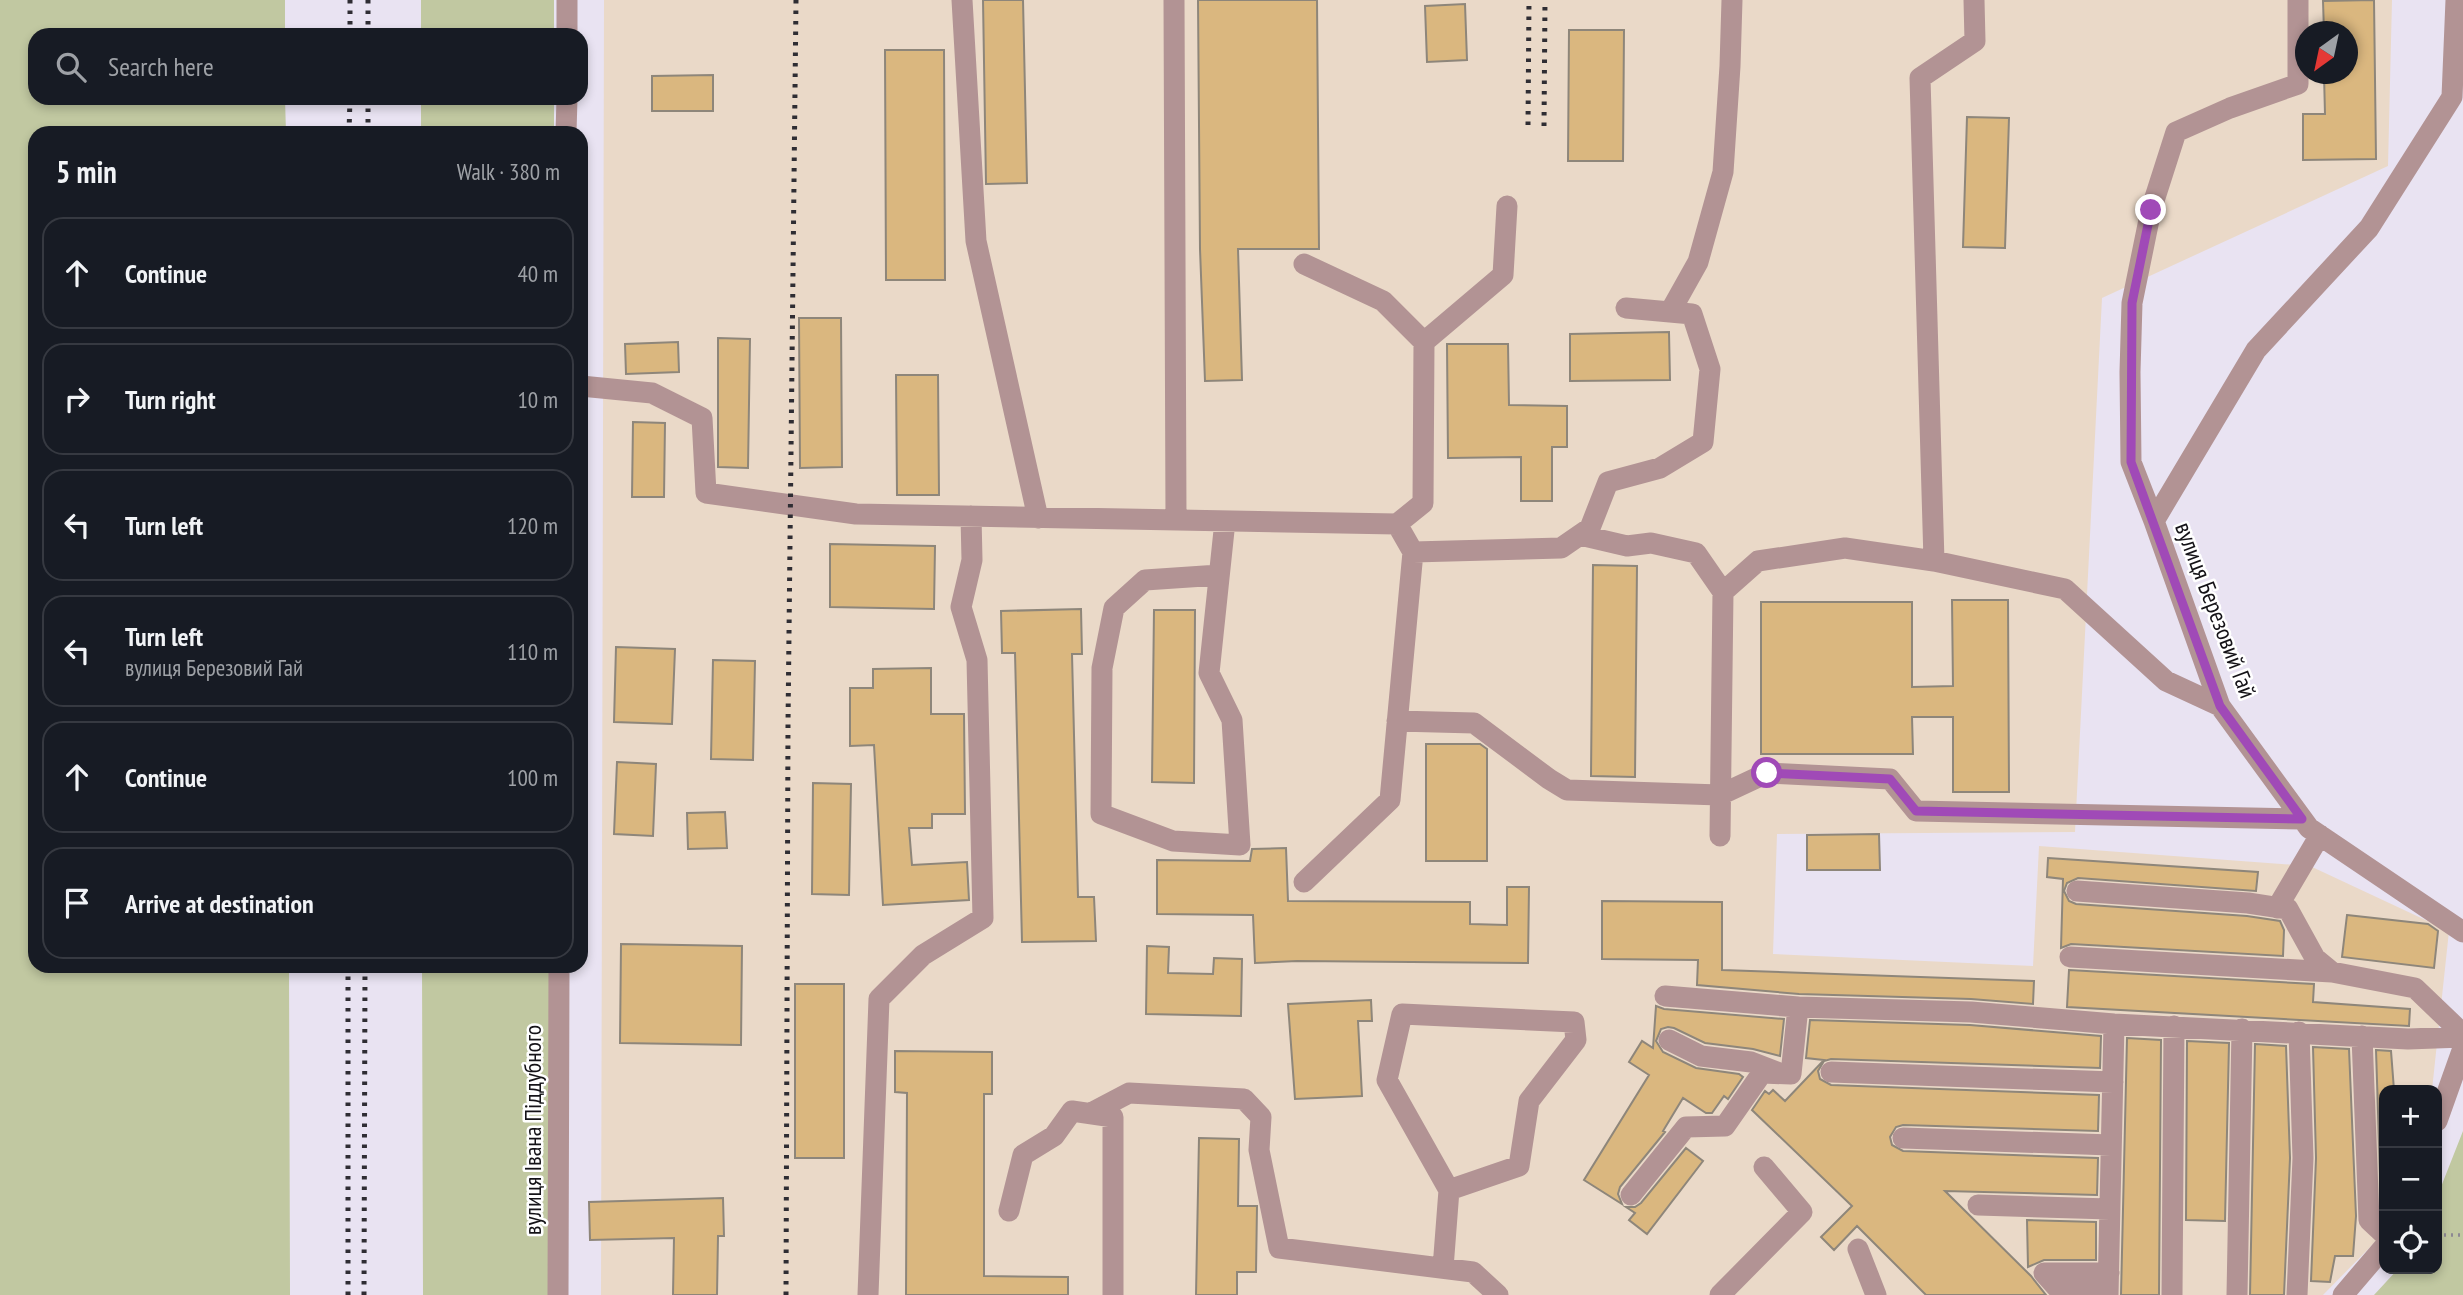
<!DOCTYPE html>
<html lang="en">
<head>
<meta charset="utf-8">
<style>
	body { margin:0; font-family:"PT Sans Narrow",sans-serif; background:#242831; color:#f1f3f6 }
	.controls { position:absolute; right:21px; bottom:21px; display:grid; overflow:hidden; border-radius:14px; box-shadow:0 4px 10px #0003 }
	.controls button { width:63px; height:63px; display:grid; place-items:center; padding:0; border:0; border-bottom:2px solid #363941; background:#171b24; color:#f1f3f6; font:35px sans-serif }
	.compass { position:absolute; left:2295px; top:21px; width:63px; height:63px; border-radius:50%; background:#171b24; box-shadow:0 4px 10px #0003; rotate:213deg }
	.stop { position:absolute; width:21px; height:21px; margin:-16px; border:5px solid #a04ab7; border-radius:50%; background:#fff }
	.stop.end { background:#a04ab7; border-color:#fff; box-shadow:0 2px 7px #0008 }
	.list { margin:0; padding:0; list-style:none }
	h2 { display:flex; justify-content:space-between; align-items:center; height:91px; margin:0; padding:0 28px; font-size:30px }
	h2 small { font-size:23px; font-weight:400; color:#9ea1a6 }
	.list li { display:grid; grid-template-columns:46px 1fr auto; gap:21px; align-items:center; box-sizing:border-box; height:112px; margin:0 14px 14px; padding:0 14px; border:2px solid #363941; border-radius:21px }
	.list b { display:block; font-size:26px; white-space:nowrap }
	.list p { margin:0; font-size:23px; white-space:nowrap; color:#9ea1a6 }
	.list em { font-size:23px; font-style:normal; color:#9ea1a6 }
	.icon { flex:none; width:38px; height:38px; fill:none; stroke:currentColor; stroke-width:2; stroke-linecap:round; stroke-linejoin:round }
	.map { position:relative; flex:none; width:2463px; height:1295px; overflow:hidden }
	.search { position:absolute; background:#171b24; box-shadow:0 4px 10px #0003; left:28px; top:28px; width:560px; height:77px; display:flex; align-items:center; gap:18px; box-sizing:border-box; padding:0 24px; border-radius:21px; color:#9ea1a6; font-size:26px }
	.panel { position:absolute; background:#171b24; box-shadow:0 4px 10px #0003; left:28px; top:126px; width:560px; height:847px; border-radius:21px }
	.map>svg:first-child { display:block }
	.industrial { fill:#ead9c8; fill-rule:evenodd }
	.green { fill:#c1c8a1 }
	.building { fill:#dab77f; stroke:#8e867a; stroke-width:2 }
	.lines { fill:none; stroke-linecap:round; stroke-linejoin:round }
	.path { stroke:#8d8893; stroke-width:3.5; stroke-dasharray:2 5; stroke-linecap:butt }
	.minor { stroke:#b29394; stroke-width:21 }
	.rail { stroke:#2f2d33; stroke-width:5; stroke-dasharray:3.5 7; stroke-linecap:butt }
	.route { stroke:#a04ab7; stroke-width:9 }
	.labels { text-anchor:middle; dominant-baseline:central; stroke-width:5; stroke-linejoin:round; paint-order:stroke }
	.street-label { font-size:24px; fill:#141217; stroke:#fff }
</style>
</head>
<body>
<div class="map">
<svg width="2463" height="1295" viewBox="0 0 2463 1295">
	<rect width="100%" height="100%" fill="#e9e3f2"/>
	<path class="industrial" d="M604,0H2392L2388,166L2102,298L2075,832L1777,834L1773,954L2033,966L2039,846L2310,866L2449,931L2432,1090H2384V1226L2380,1237L2323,1295H601ZM2306,32H2348V74H2306Z"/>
	<path class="green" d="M0,0H285V35H35V98H285L286,133H35V966H289L290,1295H0Z
		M421,0H554V35H421Z
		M421,98H554V133H421Z
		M422,966H553V1295H423Z
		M2463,1131V1295H2374L2398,1269H2437V1197Z"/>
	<path class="building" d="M983,0H1023L1027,183L986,184Z
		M1198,0H1317L1319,249H1238L1242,380L1205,381L1200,249Z
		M2374,0L2376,159L2303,160V114H2325L2324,74H2348V32H2324L2323,1Z
		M1465,4L1467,60L1427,62L1425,6Z
		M1569,30H1624L1623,161H1568Z
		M885,50H944L945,280H886Z
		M713,75V111H652V76Z
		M1967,117L2009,118L2005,248L1963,247Z
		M799,318H841L842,467L800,468Z
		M1669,332L1670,380L1570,381V334Z
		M718,338L750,339L748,468L718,467Z
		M678,342L679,372L626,374L625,344Z
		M1447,344H1508L1509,405L1567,406V447H1552V501H1521V457L1448,458Z
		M896,375H938L939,495H897Z
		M633,422L665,423L664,497H632Z
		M830,544L935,546L934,609L830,607Z
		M1593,565L1637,566L1635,777L1591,776Z
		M1952,600H2008L2009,792H1953V717H1912L1913,754H1761V602H1912V687L1953,686Z
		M1081,609L1082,654H1072L1078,897H1094L1096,941L1022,942L1015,653H1002L1001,611Z
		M1154,610H1195L1194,783L1152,782Z
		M616,647L675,649L672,724L614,722Z
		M713,660L755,661L753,760L711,759Z
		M931,668V714H964L965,814H932V828H909L912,865L967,862L969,900L883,905L874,745L850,746V688H873V669Z
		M1426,744H1480L1487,749V861H1426Z
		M617,762L656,764L653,836L614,834Z
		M813,783L851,784L849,895L812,894Z
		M725,812L727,848L688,849L687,813Z
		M1879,834L1880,870H1807V835Z
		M1286,848L1288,901L1470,902V924L1507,925V887H1529L1528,963L1297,961L1255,963L1253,915L1157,914V860L1250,861L1252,849Z
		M2048,858L2258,872L2256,891L2078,878L2067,883L2064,891L2069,901L2076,904L2247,916L2280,921L2284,930L2283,956L2071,944L2061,948L2063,879L2047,877Z
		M1602,901L1722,902V970L2034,981L2033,1004L1971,999L1799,994L1697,985L1698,960L1602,959Z
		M2347,915L2428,924L2438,931L2434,968L2342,957Z
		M621,944L742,946L741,1045L620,1043Z
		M1147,946L1169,947L1168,973L1213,974L1214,958L1242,959L1241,1016L1146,1014Z
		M2069,970L2314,984L2313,1002L2410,1009L2409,1026L2067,1007Z
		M795,984H844V1158H795Z
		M1371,1000L1372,1021H1358L1362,1096L1295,1099L1288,1004Z
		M1656,1006L1664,1009L1784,1019L1780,1056L1753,1049L1705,1043L1674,1028L1668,1027L1661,1029L1656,1041L1663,1052L1696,1068L1739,1074L1743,1077L1728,1099L1724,1096L1712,1113H1706L1683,1098L1663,1131L1665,1132L1620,1187L1618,1194L1622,1204L1584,1180L1649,1075L1629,1062L1642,1041L1653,1048Z
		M1810,1020L1970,1025L2101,1036L2100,1068L1831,1059L1824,1061L1818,1071L1820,1079L1831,1085L2099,1095L2098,1131L1903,1125L1896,1127L1890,1137L1892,1145L1903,1151L2098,1158L2097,1195L1945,1191L2031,1276L2046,1295H1926L1857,1226L1834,1250L1821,1237L1852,1206L1752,1110L1765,1091L1769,1094L1773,1090L1785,1101L1824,1060L1806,1058Z
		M2127,1038L2161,1040L2159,1295H2121Z
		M2187,1041L2229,1043L2225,1221L2186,1220Z
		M2255,1044L2286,1046L2290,1158L2284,1295H2250Z
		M2313,1047L2349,1049L2356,1216L2353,1256H2335L2330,1282L2311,1281L2316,1158Z
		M2376,1050L2391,1051L2394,1090H2384V1173H2380Z
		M895,1051L992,1052V1094H984V1276L1068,1277V1295H906L907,1093L895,1092Z
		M1199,1138L1239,1139L1238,1206H1257L1256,1272H1237V1295H1196Z
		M1686,1148L1703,1161L1647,1234L1629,1220L1635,1213L1626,1207H1635L1641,1203Z
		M723,1198L724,1236H718L717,1295H673L674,1238L590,1240L589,1202Z
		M2027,1220L2096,1222V1260H2044L2028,1267Z"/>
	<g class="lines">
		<path class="path" d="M2437,1235H2463"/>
		<path class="minor" d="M962,0L976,241L1038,518
			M1174,0L1176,520
			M2456,0L2452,97L2369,228L2256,350L2154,521L2220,706L2309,828L2463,932
			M567,35V0
			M566,133L567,98
			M1304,264L1383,301L1424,342L1423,503L1397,524
			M1670,312L1698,262L1723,172L1730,66L1732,0
			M1424,342L1503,275L1507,206
			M581,386L652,393L702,418L706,493L856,514L1397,524L1413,552L1390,800L1304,882
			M2154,521L2131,462L2130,372L2132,303L2151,210L2176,132L2230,108L2298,84V0
			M1580,535L1627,546L1651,543L1696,553L1723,592
			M1413,552L1561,548L1590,528L1608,482L1660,468L1703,442L1710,369L1692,314L1626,308
			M1934,561L1920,78L1975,41L1974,0
			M1219,575L1145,580L1114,608L1102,668L1101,814L1173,841L1240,845L1232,720L1209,673L1225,521
			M1397,721L1474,723L1549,779L1567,790L1720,795L1767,773L1890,779L1916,811L2302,819
			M1720,836L1723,592L1758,561L1845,548L1934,561L2065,589L2166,681L2220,706
			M2077,891L2248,903L2288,909L2315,958L2332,972
			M2277,908L2320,835
			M2070,957L2332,972L2415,988L2463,1034
			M1665,996L1798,1007L1971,1012L2114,1024L2408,1039L2463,1037
			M2362,1036L2369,1220L2384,1234
			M1669,1040L1701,1056L1751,1062L1777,1072
			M1831,1072L2113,1082
			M1091,1113L1129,1093L1244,1099L1261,1117L1259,1150L1279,1248L1473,1272L1498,1295
			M2437,1121L2463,1048
			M1903,1138L2111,1145
			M1631,1195L1686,1127L1725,1126L1762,1073L1791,1074L1798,1007
			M1978,1205L2110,1209
			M1009,1211L1023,1155L1054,1136L1072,1111L1113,1117V1295
			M1858,1249L1876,1295
			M1443,1268L1449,1190L1519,1166L1529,1101L1576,1040L1574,1022L1402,1014L1387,1080L1449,1190
			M2108,1294L2060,1291L2044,1273H2109
			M558,1295L559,966
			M868,1295L879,999L923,955L983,918L977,660L961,607L972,560L971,516
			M1720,1295L1802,1212L1764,1167
			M2108,1295L2114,1024
			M2172,1295L2174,1026
			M2237,1295L2242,1029
			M2297,1295L2303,1158L2299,1032
			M2343,1295L2384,1247"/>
		<path class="rail" d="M350,35V0
			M368,35V0
			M1528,125L1529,0
			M1544,126L1545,0
			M349,133L350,98
			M368,133V98
			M348,966V1295
			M364,1295L365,966
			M786,1295L788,724L796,0"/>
	</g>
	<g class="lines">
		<path class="route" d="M1767,773L1890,779L1916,811L2302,819L2220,706L2131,462L2132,303L2151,210"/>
	</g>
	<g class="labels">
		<g class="street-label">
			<text transform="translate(2216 610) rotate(69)">вулиця Березовий Гай</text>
			<text transform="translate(532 1130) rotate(-90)">вулиця Івана Піддубного</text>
		</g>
	</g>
</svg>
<div class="controls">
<button>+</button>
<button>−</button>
<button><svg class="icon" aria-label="locate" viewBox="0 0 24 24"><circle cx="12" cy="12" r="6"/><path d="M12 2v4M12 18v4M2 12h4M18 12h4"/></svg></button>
</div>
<svg class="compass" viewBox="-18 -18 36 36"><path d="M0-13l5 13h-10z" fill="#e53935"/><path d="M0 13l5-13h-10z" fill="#9ea1a6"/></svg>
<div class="stop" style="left:1767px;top:773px"></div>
<div class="stop end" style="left:2151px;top:210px"></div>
<div class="search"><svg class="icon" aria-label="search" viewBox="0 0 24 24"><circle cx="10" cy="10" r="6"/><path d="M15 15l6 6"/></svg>Search here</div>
<section class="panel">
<h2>5 min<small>Walk · 380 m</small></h2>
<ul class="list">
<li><svg class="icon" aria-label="ahead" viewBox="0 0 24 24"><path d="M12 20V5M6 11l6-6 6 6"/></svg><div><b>Continue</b></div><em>40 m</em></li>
<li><svg class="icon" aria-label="right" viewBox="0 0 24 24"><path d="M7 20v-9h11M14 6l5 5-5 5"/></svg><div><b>Turn right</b></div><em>10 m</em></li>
<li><svg class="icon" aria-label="left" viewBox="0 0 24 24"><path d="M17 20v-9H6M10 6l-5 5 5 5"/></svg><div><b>Turn left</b></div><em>120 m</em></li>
<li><svg class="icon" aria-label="left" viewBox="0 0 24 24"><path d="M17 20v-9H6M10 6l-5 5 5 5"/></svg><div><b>Turn left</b><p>вулиця Березовий Гай</p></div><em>110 m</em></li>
<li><svg class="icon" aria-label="ahead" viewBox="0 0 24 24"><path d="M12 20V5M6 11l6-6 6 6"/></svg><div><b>Continue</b></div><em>100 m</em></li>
<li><svg class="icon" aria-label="arrive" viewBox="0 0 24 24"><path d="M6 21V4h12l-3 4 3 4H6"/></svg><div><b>Arrive at destination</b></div></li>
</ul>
</section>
</div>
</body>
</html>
